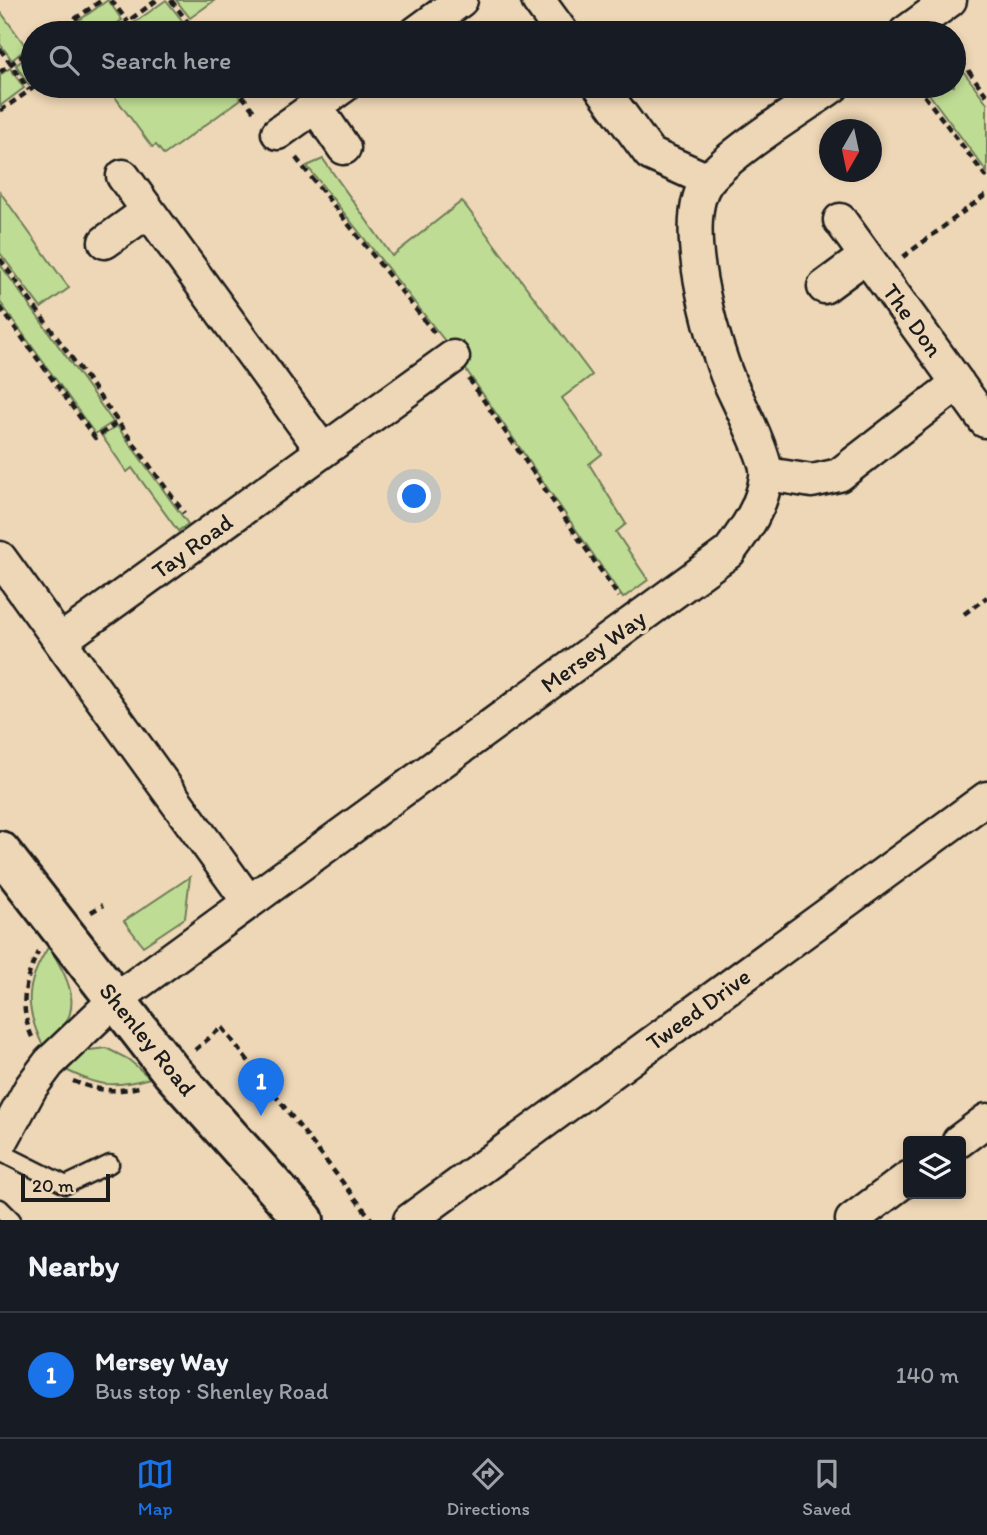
<!DOCTYPE html>
<html lang="en">
<head>
<meta charset="utf-8">
<style>
	body { margin:0; font-family:Itim,sans-serif; background:#20242c; color:#f1f3f6 }
	.controls { position:absolute; right:21px; bottom:21px; display:grid; overflow:hidden; border-radius:7px; box-shadow:0 4px 10px #0003 }
	.controls button { width:63px; height:63px; display:grid; place-items:center; padding:0; border:0; border-bottom:2px solid #363941; background:#171b24; color:#f1f3f6; font:35px sans-serif }
	.compass { position:absolute; left:819px; top:119px; width:63px; height:63px; border-radius:50%; background:#171b24; box-shadow:0 4px 10px #0003; rotate:189deg }
	.scale { position:absolute; left:21px; bottom:18px; width:89px; box-sizing:border-box; padding-left:7px; border:4px solid #1c1c1c; border-top:0; font-size:19px; line-height:24px; white-space:nowrap; color:#1c1c1c; -webkit-text-stroke:5px #eed7b6; paint-order:stroke }
	.you { position:absolute; left:415px; top:497px; width:24px; height:24px; margin:-18px; border:5px solid #fff; border-radius:50%; background:#1a73e8; box-shadow:0 0 0 10px #1a73e833 }
	.badge { display:grid; place-items:center; width:46px; height:46px; border-radius:50%; background:#1a73e8; color:#fff; font-size:23px; font-weight:700 }
	.pin { position:absolute; translate:-50% -58px; filter:drop-shadow(0 2px 4px #0008) }
	.pin::after { content:''; position:absolute; top:37px; width:24px; height:21px; background:inherit; clip-path:polygon(0 0,100% 0,50% 100%) }
	.list { margin:0; padding:0; list-style:none }
	h2 { display:flex; justify-content:space-between; align-items:center; height:91px; margin:0; padding:0 28px; font-size:30px }
	h2 small { font-size:23px; font-weight:400; color:#9ea1a6 }
	.list li { display:grid; grid-template-columns:46px 1fr auto; gap:21px; align-items:center; box-sizing:border-box; height:126px; padding:0 28px; border-top:2px solid #363941 }
	.list b { display:block; font-size:26px; white-space:nowrap }
	.list p { margin:0; font-size:23px; white-space:nowrap; color:#9ea1a6 }
	.list em { font-size:23px; font-style:normal; color:#9ea1a6 }
	.icon { flex:none; width:38px; height:38px; fill:none; stroke:currentColor; stroke-width:2; stroke-linecap:round; stroke-linejoin:round }
	.map { position:relative; flex:none; width:987px; height:1220px; overflow:hidden }
	.search { position:absolute; background:#171b24; box-shadow:0 4px 10px #0003; left:21px; right:21px; top:21px; height:77px; display:flex; align-items:center; gap:18px; box-sizing:border-box; padding:0 24px; border-radius:38px; color:#9ea1a6; font-size:26px }
	.sheet { height:217px; background:#171b24 }
	nav { display:flex; justify-content:space-around; align-items:center; box-sizing:border-box; height:98px; border-top:2px solid #363941; background:#171b24; font-size:19px; color:#9ea1a6 }
	nav a { display:grid; justify-items:center; gap:4px }
	nav .on { color:#1a73e8 }
	.map>svg:first-child { display:block }
	.grass { fill:#bfdc94; stroke:#6e7c58; stroke-width:2 }
	.lines { fill:none; stroke-linecap:round; stroke-linejoin:round }
	.service-casing { stroke:#1c1c1c; stroke-width:21 }
	.minor-casing { stroke:#1c1c1c; stroke-width:37 }
	.tertiary-casing { stroke:#1c1c1c; stroke-width:44 }
	.path { stroke:#1c1c1c; stroke-width:4.5; stroke-dasharray:7 5; stroke-linecap:butt }
	.service { stroke:#eed7b6; stroke-width:16 }
	.minor { stroke:#eed7b6; stroke-width:32 }
	.tertiary { stroke:#eed7b6; stroke-width:38 }
	.labels { text-anchor:middle; dominant-baseline:central; stroke-width:7; stroke-linejoin:round; paint-order:stroke }
	.street-label { font-size:24px; fill:#1c1c1c; stroke:#eed7b6 }
</style>
</head>
<body>
<div class="map">
<svg width="987" height="1220" viewBox="0 0 987 1220">
	<rect width="100%" height="100%" fill="#eed7b6"/>
	<filter id="ink" filterUnits="userSpaceOnUse"><feTurbulence type="fractalNoise" baseFrequency=".0143" numOctaves="2"/><feDisplacementMap in="SourceGraphic" scale="14" xChannelSelector="R" yChannelSelector="G"/><feConvolveMatrix kernelMatrix="1 2 1 2 8 2 1 2 1" color-interpolation-filters="sRGB"/></filter>
	<g filter="url(#ink)">
		<path class="grass" d="M108,0L122,20L103,33H61Z
			M166,0L192,33H120Z
			M176,0H215L190,18Z
			M0,11L27,48L12,60L0,44Z
			M33,53V82L29,85L16,65Z
			M954,59L987,103V172L923,86H954Z
			M10,68L24,88L0,106V75Z
			M107,86H231L241,99L164,155L156,145L152,147Z
			M323,159L392,256L462,201L592,375L562,398L602,454L589,464L626,524L616,532L648,580L623,598L456,355L307,166Z
			M0,192L69,288L41,308L0,253Z
			M0,264L113,422L95,434L0,302Z
			M117,426L188,524L178,531L132,468L127,472L102,436Z
			M190,877L185,918L143,946L124,921Z
			M49,946C74,989 85,1011 45,1050C24,1009 24,985 49,946Z
			M106,1048L128,1059L150,1078C111,1089 97,1086 62,1068L82,1051Z"/>
		<g class="lines">
			<defs>
				<path id="service" d="M0,1152L66,1185L110,1164
					M0,1208L12,1220"/>
				<path id="minor" d="M538,0L562,33
					M416,33L461,0
					M905,33L950,0
					M600,86L650,154L708,180
					M316,107L344,148
					M278,133L344,86
					M123,176L323,451
					M840,220L985,421
					M105,242L148,211
					M824,287L866,256
					M767,474L812,481L839,475L958,383
					M0,558L248,901
					M60,641L453,357
					M959,1141L987,1120
					M0,1144L31,1087L49,1063L115,1000L729,552C746,529 762,507 766,477C769,461 738,401 730,383C712,340 676,217 709,179C736,148 798,111 833,86
					M410,1220L987,798
					M852,1220L908,1178"/>
				<path id="tertiary" d="M0,851L171,1071L304,1220"/>
			</defs>
			<use href="#service" class="service-casing"/>
			<use href="#minor" class="minor-casing"/>
			<use href="#tertiary" class="tertiary-casing"/>
			<path class="path" d="M111,0L128,22
				M171,0L196,33
				M55,33L102,0
				M112,33L157,0
				M0,49L29,90
				M954,51L987,96
				M0,72L33,48
				M235,86L255,113
				M917,86L987,178
				M0,111L36,86
				M296,158L436,335
				M903,257L987,194
				M0,259L184,513
				M0,307L95,438L118,422
				M469,379L619,597
				M964,614L987,597
				M91,912L103,905
				M32,1037C19,1007 24,981 38,952
				M195,1050L222,1027L372,1220
				M73,1081C97,1091 117,1093 142,1086"/>
			<use href="#service" class="service"/>
			<use href="#minor" class="minor"/>
			<use href="#tertiary" class="tertiary"/>
		</g>
	</g>
	<g class="labels">
		<g class="street-label">
			<text transform="translate(913 320) rotate(54)">The Don</text>
			<text transform="translate(192 546) rotate(-36)">Tay Road</text>
			<text transform="translate(593 651) rotate(-36)">Mersey Way</text>
			<text transform="translate(698 1009) rotate(-36)">Tweed Drive</text>
			<text transform="translate(148 1039) rotate(51)">Shenley Road</text>
		</g>
	</g>
</svg>
<div class="controls">
<button><svg class="icon" aria-label="layers" viewBox="0 0 24 24"><path d="M12 4l9 5-9 5-9-5zM3 14l9 5 9-5"/></svg></button>
</div>
<svg class="compass" viewBox="-18 -18 36 36"><path d="M0-13l5 13h-10z" fill="#e53935"/><path d="M0 13l5-13h-10z" fill="#9ea1a6"/></svg>
<div class="scale">20 m</div>
<div class="you"></div>
<div class="pin badge" style="left:261px;top:1116px">1</div>
<div class="search"><svg class="icon" aria-label="search" viewBox="0 0 24 24"><circle cx="10" cy="10" r="6"/><path d="M15 15l6 6"/></svg>Search here</div>
</div>
<section class="sheet">
<h2>Nearby<small></small></h2>
<ul class="list">
<li><span class="badge">1</span><div><b>Mersey Way</b><p>Bus stop · Shenley Road</p></div><em>140 m</em></li>
</ul>
</section>
<nav>
<a class="on"><svg class="icon" aria-label="map" viewBox="0 0 24 24"><path d="M3 6l6-2 6 2 6-2v14l-6 2-6-2-6 2zM9 4v14M15 6v14"/></svg>Map</a>
<a><svg class="icon" aria-label="directions" viewBox="0 0 24 24"><path d="M12 3l9 9-9 9-9-9zM9 14v-3h6M13 9l2 2-2 2"/></svg>Directions</a>
<a><svg class="icon" aria-label="saved" viewBox="0 0 24 24"><path d="M7 4h10v16l-5-4-5 4z"/></svg>Saved</a>
</nav>
</body>
</html>
